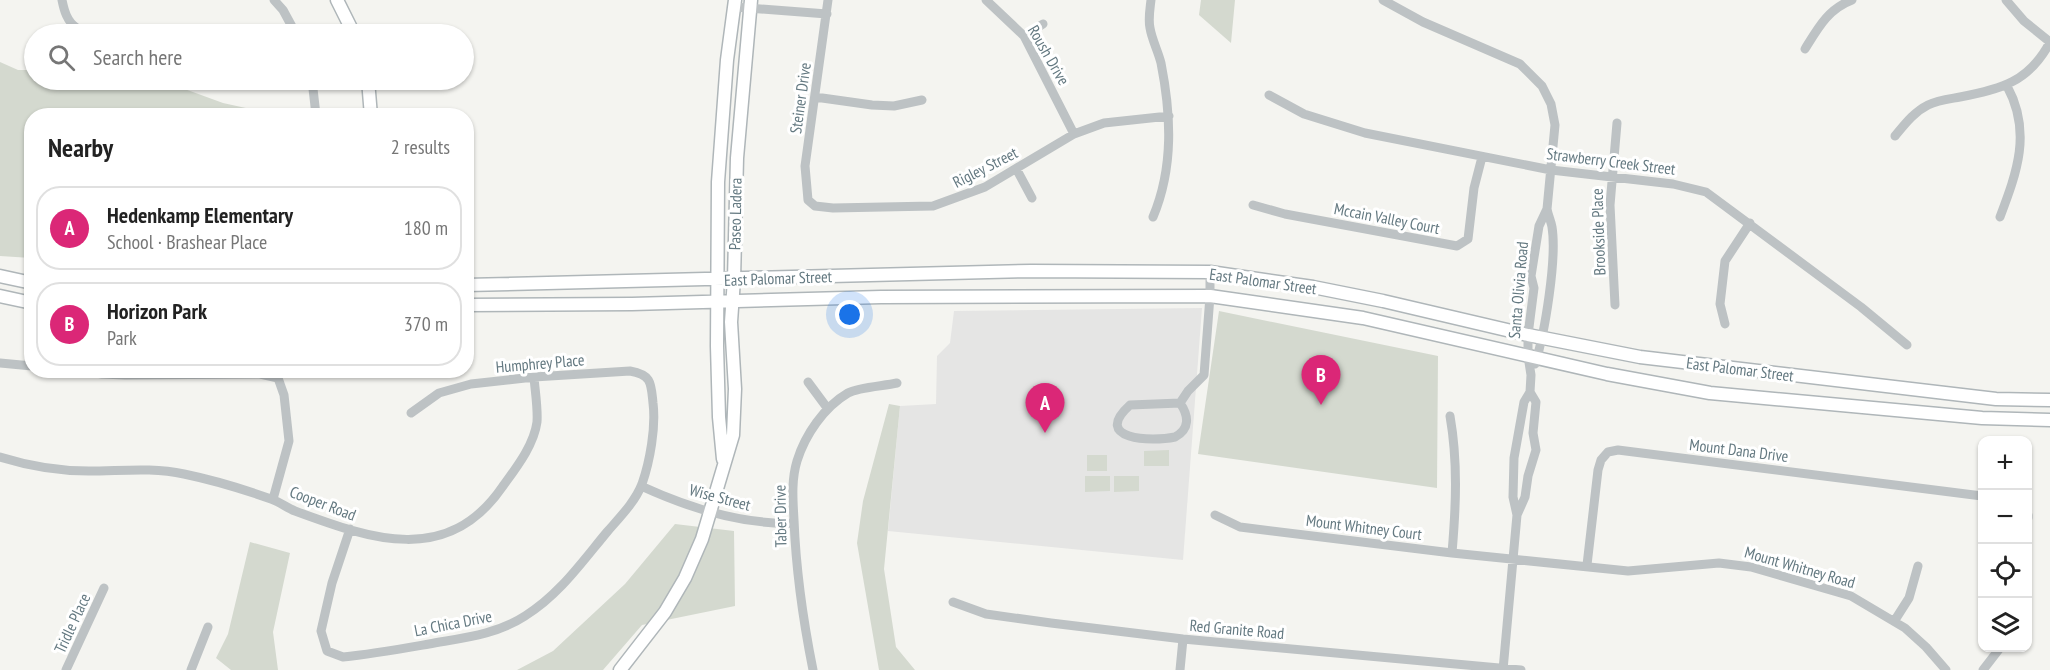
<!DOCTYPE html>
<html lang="en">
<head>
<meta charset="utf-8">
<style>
	body { margin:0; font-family:"PT Sans Narrow",sans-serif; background:#f2f2f2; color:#222 }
	.controls { position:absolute; right:18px; bottom:18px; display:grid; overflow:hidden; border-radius:12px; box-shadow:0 2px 4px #0004 }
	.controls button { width:54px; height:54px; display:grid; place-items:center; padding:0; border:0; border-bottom:2px solid #e0e0e0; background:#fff; color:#222; font:30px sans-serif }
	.you { position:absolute; left:850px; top:315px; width:21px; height:21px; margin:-15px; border:4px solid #fff; border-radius:50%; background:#1a73e8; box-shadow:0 0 0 9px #1a73e833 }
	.badge { display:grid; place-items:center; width:39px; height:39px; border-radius:50%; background:#db2777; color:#fff; font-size:20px; font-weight:700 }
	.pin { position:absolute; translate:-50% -50px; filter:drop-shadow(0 2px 3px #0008) }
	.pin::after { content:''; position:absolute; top:32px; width:21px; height:18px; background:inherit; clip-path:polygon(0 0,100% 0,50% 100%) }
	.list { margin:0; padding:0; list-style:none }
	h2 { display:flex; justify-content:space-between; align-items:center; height:78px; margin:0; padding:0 24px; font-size:26px }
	h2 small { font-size:20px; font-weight:400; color:#767676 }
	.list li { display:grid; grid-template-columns:39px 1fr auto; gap:18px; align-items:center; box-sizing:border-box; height:84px; margin:0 12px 12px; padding:0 12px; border:2px solid #e0e0e0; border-radius:24px }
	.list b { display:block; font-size:22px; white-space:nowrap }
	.list p { margin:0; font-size:20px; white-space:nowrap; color:#767676 }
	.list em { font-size:20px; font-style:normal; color:#767676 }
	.icon { flex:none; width:33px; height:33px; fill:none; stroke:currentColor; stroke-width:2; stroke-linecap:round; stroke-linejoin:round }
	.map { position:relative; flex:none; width:2050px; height:670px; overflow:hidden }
	.search { position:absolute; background:#fff; box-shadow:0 2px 4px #0004; left:24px; top:24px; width:450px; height:66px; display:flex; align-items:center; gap:15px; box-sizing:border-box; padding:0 21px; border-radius:33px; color:#767676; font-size:22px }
	.panel { position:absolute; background:#fff; box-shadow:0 2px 4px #0004; left:24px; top:108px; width:450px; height:270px; border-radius:24px }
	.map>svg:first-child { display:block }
	.built { fill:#e5e5e4 }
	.green { fill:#d4d9cf }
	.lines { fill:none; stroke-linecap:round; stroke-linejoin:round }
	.secondary-casing { stroke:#afb6b9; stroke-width:15 }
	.street { stroke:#bdc2c4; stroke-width:9 }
	.secondary { stroke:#fff; stroke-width:12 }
	.labels { text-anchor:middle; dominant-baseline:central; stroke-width:6; stroke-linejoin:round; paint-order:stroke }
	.street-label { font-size:16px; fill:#647981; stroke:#fff }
</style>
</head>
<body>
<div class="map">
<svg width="2050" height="670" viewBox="0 0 2050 670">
	<rect width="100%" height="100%" fill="#f4f4f0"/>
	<path class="built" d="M1202,308L1183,560L888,531L900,406L936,404L937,356L950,343L954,311Z"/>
	<path class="green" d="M1201,0H1235L1231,43L1199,15Z
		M0,62L18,70H34V80H160L223,103L278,115L32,116L31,258L0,256Z
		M1219,311L1438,356L1437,488L1198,454Z
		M889,404L900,406L884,569L896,647L915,670H879L857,543L863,501Z
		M1169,450V466H1144V451Z
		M1087,455H1107V471H1087Z
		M1085,476H1110V491L1085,492Z
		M1114,476H1139V491L1114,492Z
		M675,524L734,531L735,606L642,625L603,670H517L553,651L625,584Z
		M250,542L290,553L273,632L278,670H231L216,658L228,634Z"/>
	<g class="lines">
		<defs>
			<path id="secondary" d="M337,0L354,34
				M368,80L371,116
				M0,276L32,283
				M466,285L1031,271L1210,272L1313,287L1383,301L1528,335L1640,357L1996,399L2050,400
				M0,296L32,303
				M466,305L632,304L881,297L1210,296L1363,318L1607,374L1710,393L1982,418L2050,420
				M723,459L719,417L717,346L718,182L727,60L735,0
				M620,670L665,612L685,578L702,539L733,435L735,389L731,322L734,279L737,158L751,0"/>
		</defs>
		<use href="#secondary" class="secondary-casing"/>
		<path class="street" d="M62,0C64,10 67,22 77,28C96,39 130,31 152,32C158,32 164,34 170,34
			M274,0L283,10L296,34
			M828,0L805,166L808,200L815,206L833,208L933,206L985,187L1074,134L1104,123L1169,116
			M986,0L1024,36L1074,134
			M1151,0C1150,9 1148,19 1150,28C1152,40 1158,51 1161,63C1171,114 1174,167 1153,217
			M1383,0L1423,22L1520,64L1542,86L1551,104L1555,125L1547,209L1539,226L1531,276L1534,288L1528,335V356L1531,375L1530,392L1524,402L1514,458L1513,497L1517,515
			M2006,0L2024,21L2050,42
			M734,7L827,14
			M339,34L351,28
			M1024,36L1043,24
			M1805,49C1818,28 1828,9 1852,0
			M289,80L295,82L312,81
			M312,80L316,115
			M1269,95L1304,114L1365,133L1551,170L1673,184L1706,192L1861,307L1907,345
			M815,97L872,105L894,106L922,100
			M1895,136C1905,124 1914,112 1928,105C1938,100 1949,99 1960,97C2001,89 2029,82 2050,42
			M1017,170L1032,198
			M1253,205L1285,214L1457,246L1468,239L1474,188L1482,157
			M2000,217C2017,172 2032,132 2007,86
			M1615,305L1610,205L1617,123
			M1725,324L1720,304L1725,261L1750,223
			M0,363L32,366
			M1535,364C1545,333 1557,258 1552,227C1551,221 1548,215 1547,209
			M78,370L102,374L125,375L260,374L278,378L284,395L289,441L273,499
			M808,382L828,409
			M1180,403C1189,416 1190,429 1175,437C1152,442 1091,440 1130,405Z
			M1180,403L1188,391L1204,375L1210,296V272
			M1450,416C1458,462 1456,506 1452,553
			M0,457C29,466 58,471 89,471C121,471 152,467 184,474C213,480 243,489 271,499C280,502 287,508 295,511C371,539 448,567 503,486C516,468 534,445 537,422C538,408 535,391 534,377
			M641,486C689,508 741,525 794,523
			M1215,515L1240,527L1452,553L1628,571L1719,563L1751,567L1851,596L1905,628L1926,647L1946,670
			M2028,515V518
			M350,529L332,583L321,631L327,651L343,657C372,654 400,649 429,644C462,638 496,635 525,616C559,595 582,562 607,532C620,517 635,502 642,484C650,461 656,427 653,403C651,383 652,375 630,371L534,377L471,384L439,393L411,413
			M1587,565L1598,470L1601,460L1608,452L1618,450L1982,496
			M953,602L986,614L1051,623L1183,639L1521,670
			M1895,620L1909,598L1918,566
			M66,670L104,588
			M191,670L208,627
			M813,670C803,620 796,571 794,520C793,501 791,481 797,461C805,435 824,407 848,393C859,387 884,386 897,383
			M1180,670L1183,639
			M1503,670L1517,515L1525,497L1528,476L1536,450L1533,433L1536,402L1530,392
			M1983,670L2000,648"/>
		<use href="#secondary" class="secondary"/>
	</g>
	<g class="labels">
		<g class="street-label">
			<text transform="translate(1049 55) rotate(60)">Roush Drive</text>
			<text transform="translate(800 98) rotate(-82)">Steiner Drive</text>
			<text transform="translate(1611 161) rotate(7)">Strawberry Creek Street</text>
			<text transform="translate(985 167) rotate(-27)">Rigley Street</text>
			<text transform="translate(735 214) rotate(-89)">Paseo Ladera</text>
			<text transform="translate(1387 218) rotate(11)">Mccain Valley Court</text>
			<text transform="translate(1598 232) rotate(-92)">Brookside Place</text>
			<text transform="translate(778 278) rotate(-2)">East Palomar Street</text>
			<text transform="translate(1263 281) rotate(8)">East Palomar Street</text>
			<text transform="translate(1518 290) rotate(-85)">Santa Olivia Road</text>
			<text transform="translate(540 363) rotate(-5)">Humphrey Place</text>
			<text transform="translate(1740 369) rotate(7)">East Palomar Street</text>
			<text transform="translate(1739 450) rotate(7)">Mount Dana Drive</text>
			<text transform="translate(720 497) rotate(15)">Wise Street</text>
			<text transform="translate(323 503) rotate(21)">Cooper Road</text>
			<text transform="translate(780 516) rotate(-91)">Taber Drive</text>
			<text transform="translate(1364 527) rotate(7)">Mount Whitney Court</text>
			<text transform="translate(1800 567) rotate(16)">Mount Whitney Road</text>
			<text transform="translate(72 623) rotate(-65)">Tridle Place</text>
			<text transform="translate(453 623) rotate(-11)">La Chica Drive</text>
			<text transform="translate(1237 629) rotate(5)">Red Granite Road</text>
		</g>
	</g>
</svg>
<div class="controls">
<button>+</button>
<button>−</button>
<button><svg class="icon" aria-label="locate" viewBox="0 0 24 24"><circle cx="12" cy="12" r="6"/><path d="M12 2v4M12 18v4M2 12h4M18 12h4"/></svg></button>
<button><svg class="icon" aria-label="layers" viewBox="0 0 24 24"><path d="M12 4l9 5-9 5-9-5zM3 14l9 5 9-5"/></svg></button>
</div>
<div class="you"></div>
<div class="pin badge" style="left:1045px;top:433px">A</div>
<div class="pin badge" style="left:1321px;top:405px">B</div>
<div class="search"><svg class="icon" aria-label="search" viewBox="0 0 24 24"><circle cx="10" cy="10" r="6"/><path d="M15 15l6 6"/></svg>Search here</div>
<section class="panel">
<h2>Nearby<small>2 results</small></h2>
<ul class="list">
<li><span class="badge">A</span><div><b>Hedenkamp Elementary</b><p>School · Brashear Place</p></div><em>180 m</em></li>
<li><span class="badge">B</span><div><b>Horizon Park</b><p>Park</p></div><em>370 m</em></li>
</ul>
</section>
</div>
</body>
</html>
